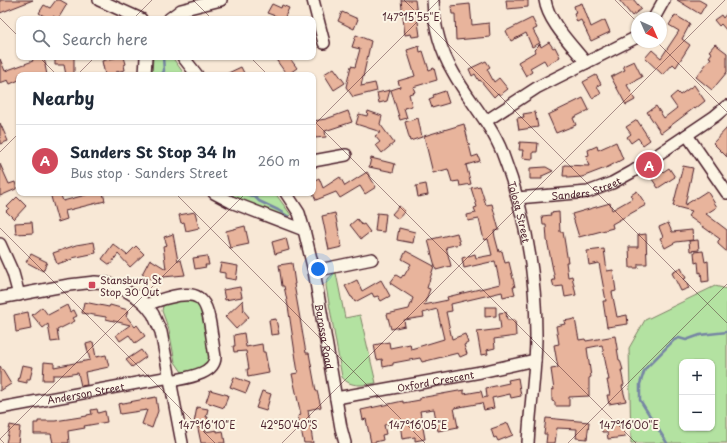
<!DOCTYPE html>
<html lang="en">
<head>
<meta charset="utf-8">
<style>
	body { margin:0; font-family:"Playpen Sans",sans-serif; background:#f6f6f7; color:#1f2937 }
	.controls { position:absolute; right:12px; bottom:12px; display:grid; overflow:hidden; border-radius:8px; box-shadow:0 1px 3px #0004 }
	.controls button { width:36px; height:36px; display:grid; place-items:center; padding:0; border:0; border-bottom:1px solid #e0e1e3; background:#fff; color:#1f2937; font:20px sans-serif }
	.compass { position:absolute; left:631px; top:12px; width:36px; height:36px; border-radius:50%; background:#fff; box-shadow:0 1px 3px #0004; rotate:135deg }
	.you { position:absolute; left:318px; top:269px; width:14px; height:14px; margin:-10px; border:3px solid #fff; border-radius:50%; background:#1a73e8; box-shadow:0 0 0 6px #1a73e833 }
	.badge { display:grid; place-items:center; width:26px; height:26px; border-radius:50%; background:#d1495b; color:#fff; font-size:13px; font-weight:700 }
	.pin { position:absolute; translate:-50% -50%; border:2px solid #fff; box-shadow:0 1px 4px #0006 }
	.list { margin:0; padding:0; list-style:none }
	h2 { display:flex; justify-content:space-between; align-items:center; height:52px; margin:0; padding:0 16px; font-size:17px }
	h2 small { font-size:13px; font-weight:400; color:#747a83 }
	.list li { display:grid; grid-template-columns:26px 1fr auto; gap:12px; align-items:center; box-sizing:border-box; height:72px; padding:0 16px; border-top:1px solid #e0e1e3 }
	.list b { display:block; font-size:15px; white-space:nowrap }
	.list p { margin:0; font-size:13px; white-space:nowrap; color:#747a83 }
	.list em { font-size:13px; font-style:normal; color:#747a83 }
	.icon { flex:none; width:22px; height:22px; fill:none; stroke:currentColor; stroke-width:2; stroke-linecap:round; stroke-linejoin:round }
	.map { position:relative; flex:none; width:727px; height:443px; overflow:hidden }
	.search { position:absolute; background:#fff; box-shadow:0 1px 3px #0004; left:16px; top:16px; width:300px; height:44px; display:flex; align-items:center; gap:10px; box-sizing:border-box; padding:0 14px; border-radius:8px; color:#747a83; font-size:15px }
	.panel { position:absolute; background:#fff; box-shadow:0 1px 3px #0004; left:16px; top:72px; width:300px; height:124px; border-radius:8px }
	.map>svg:first-child { display:block }
	.green { fill:#b3e2a1; stroke:#7e8066; fill-rule:evenodd }
	.lines { fill:none; stroke-linecap:round; stroke-linejoin:round }
	.stream { stroke:#7686a3; stroke-width:2.5 }
	.building { fill:#e8b49c; stroke:#4a1f2b }
	.minor-casing { stroke:#4a1f2b; stroke-width:14 }
	.minor { stroke:#fcf5e5; stroke-width:11 }
	.ticks { fill:none; stroke:#4a1f2b; stroke-width:1; stroke-opacity:0.45 }
	.poi-dot { fill:#d1495b; stroke:#fcf5e5; stroke-width:1.5 }
	.labels { text-anchor:middle; dominant-baseline:central; stroke-width:4; stroke-linejoin:round; paint-order:stroke }
	.street-label { font-size:10px; fill:#4a1f2b; stroke:#fcf5e5 }
	.poi-label { font-size:10px; fill:#4a1f2b; stroke:#fcf5e5; text-anchor:start }
	.ticks-label { font-size:10px; text-anchor:middle; fill:#4a1f2b; stroke:#fcf5e5; stroke-width:4; stroke-linejoin:round; paint-order:stroke }
</style>
</head>
<body>
<div class="map">
<svg width="727" height="443" viewBox="0 0 727 443">
	<rect width="100%" height="100%" fill="#f8e8d6"/>
	<filter id="ink" filterUnits="userSpaceOnUse"><feTurbulence type="fractalNoise" baseFrequency=".025" numOctaves="2"/><feDisplacementMap in="SourceGraphic" scale="8" xChannelSelector="R" yChannelSelector="G"/><feConvolveMatrix kernelMatrix="1 2 1 2 8 2 1 2 1" color-interpolation-filters="sRGB"/></filter>
	<g filter="url(#ink)">
		<path class="green" d="M153,57H172L185,75H152Z
			M226,193H275L291,215L287,219Z
			M336,273L345,318L360,315L376,383C364,385 350,388 342,377L326,286C326,280 330,275 336,273Z
			M715,286L727,289V443H631L629,348L645,320ZM682,362H712V428H682Z
			M188,299L195,301L201,308L210,357C206,370 193,370 182,372L175,362L169,330L162,311L163,306L166,304Z"/>
		<g class="lines">
			<path class="stream" d="M161,75L164,71L163,57
				M243,193L255,197L259,201L278,210L289,217
				M667,443L640,400V384L645,369L674,340L679,338L686,340L700,335L727,332"/>
		</g>
		<path class="building" d="M0,0H33L0,13Z
			M56,0H60L67,4L58,19L53,16L51,19H49L39,13L44,5L50,8Z
			M401,0H415L420,36L412,37L411,34L405,35Z
			M506,0H528V7L507,9Z
			M619,0H634L641,9L632,16Z
			M677,0H699L706,4L700,14Z
			M582,3L591,27L605,20L610,32L591,41L581,20L577,22L574,14L576,13L574,6Z
			M272,4L281,8L282,5L289,8L284,19L267,13Z
			M470,4L472,25L489,23L490,37L456,40L455,14H452L451,6Z
			M342,12L358,19L354,29L338,21Z
			M727,13V31L721,24L719,26L714,20L721,15L723,18Z
			M675,15L690,24L682,39L690,45L676,67L673,64L663,75L645,58L652,50L661,58L679,31L669,25Z
			M532,18L537,28L533,30L540,43L532,47L526,33L511,41L506,31Z
			M356,35L371,41L361,86L375,83L377,91L353,97L346,87L351,66L355,67L360,49L352,47Z
			M549,42L553,48L555,47L560,57L547,65L544,60L530,68L532,72L526,76L518,62L535,52L534,50L540,44L541,47Z
			M715,44L727,53V72L712,90L696,77L711,58L709,57L712,53L709,51Z
			M419,46L420,52L423,51L429,70L434,68L437,80L413,87L415,92L409,94L412,106L404,108L407,118L400,120L391,90L400,87L398,81L415,76L407,50Z
			M31,57H43L46,65H45L47,75H19V80L10,84L8,80L0,83V59L5,71L33,61Z
			M55,57H74V75H66L64,65H55Z
			M118,57H124L126,64L124,65L125,70L116,72V74L105,75L102,61Z
			M283,57H289L297,68L287,75L277,61Z
			M486,61L490,67L487,69L494,82L499,78L508,89L500,95L498,93L494,97L480,80L479,81L475,74L472,76L469,69Z
			M634,61L642,77L627,85L635,100L626,105L611,77L625,70L623,66Z
			M241,67L245,75H224Z
			M334,68L345,83L334,90L324,74Z
			M596,75L601,84L597,86L601,94L592,98L583,82Z
			M694,85L705,101L695,109L694,108L661,133L647,112L656,106L664,118L677,108L670,98L677,92L680,95Z
			M390,90L387,101L379,103L377,93Z
			M445,91L449,103L432,108L429,99L434,97L433,95Z
			M583,98L589,110L573,118L576,125L556,133L548,115Z
			M348,111L352,122L325,131L326,137L315,138L313,121L326,119Z
			M368,111L382,116L380,124L394,143L382,153L376,145L380,142L375,136L381,132L356,124L359,114L367,116Z
			M535,112L538,127L519,130L517,118L524,117L523,114Z
			M418,118L422,137L410,141L405,122Z
			M637,120L650,140L643,145L638,138L631,143L627,137L631,134L626,127Z
			M0,123L8,141L0,144Z
			M464,124L472,157L478,155L480,161L466,165L471,184L460,186L459,181L452,182L448,169L433,173L424,136Z
			M727,128V157L713,143Z
			M520,142L538,143L537,152H533V159L522,158L523,150H519Z
			M616,142L623,159L608,167L582,177L568,178V176H563L564,165L589,166L586,156L589,155L588,150L597,146L598,150Z
			M371,158L395,164L393,172L369,167Z
			M0,164L9,184L15,182L16,186V189L0,196Z
			M683,166L693,168L685,205L707,191L717,207L706,214L727,230V252L718,244V241L720,239L688,216L692,211L673,206Z
			M546,167L553,171L542,176V179H530V168Z
			M669,168L675,177L658,188L652,179Z
			M367,172L376,187L365,194L360,186L340,198L336,192L316,200L313,193V181L319,178L323,188L340,177L345,186Z
			M426,184L428,195L418,197L416,186Z
			M480,186L486,205L492,204L499,230L494,231L495,237L499,252L502,251L505,263L509,262L515,287H513L515,294L503,297L502,292L451,304L452,311L446,312L452,339L465,334L468,343L464,345L467,354L460,357L458,353L422,362L420,358L393,363V365L383,367L382,359L377,360L374,345L389,342L390,348L410,344L411,349L444,339L437,309L423,313L424,317L404,320L405,326L391,329L387,314L409,309L413,298L390,283L396,275L401,278L403,275L404,276L411,264L402,259L406,251L434,266L427,288L430,289L424,305L448,300L447,297L500,284L495,261L464,268L462,258L475,254L476,258L492,255L488,239L484,240L479,219L468,221L467,215L476,213L474,208L477,207L471,188Z
			M637,191L646,205L612,224L613,228L579,237L572,214L610,203L612,210L633,198L631,195Z
			M50,193H60L63,201L93,193H103L105,201L65,211L67,219L58,222Z
			M17,197L26,206L14,219L6,211L9,208L7,207Z
			M399,206L405,211L398,219L392,214Z
			M195,212L199,228L186,231L184,222L181,223L179,215Z
			M559,212L560,232H563L568,262H566L568,277L572,276L576,295L565,297L563,286L554,287L552,280H555L547,240L546,225H543L542,216L551,215L550,213Z
			M335,213L342,247L329,250L322,216Z
			M377,213L386,214L384,232L375,231Z
			M357,219L362,225L364,224L370,232L361,239L350,225Z
			M32,222L33,233L16,234L15,223Z
			M668,223L672,232L692,230L693,240L676,242L665,248L660,238L663,237L659,227Z
			M245,226L249,244L230,248L226,231Z
			M399,228L415,232L413,243L397,240Z
			M457,233L460,244L446,247L451,266L436,270L428,240Z
			M173,234L178,261L181,260L185,275L163,277L159,284L142,274L150,259L166,269L163,246L167,245L164,237Z
			M646,234L647,264H638V268H630L629,247H638V235Z
			M286,238L289,250L275,254L272,242Z
			M698,240L699,250L690,251L689,241Z
			M94,242L96,253L72,258L73,259L57,264L53,253L76,245Z
			M113,244L127,255L136,246L144,254L130,267L118,254L110,265L102,259Z
			M604,249L607,271L613,270L616,291L612,292L617,317L627,315L628,324L607,327L603,301H606L599,263L589,265L587,251Z
			M703,251L705,262L708,261L709,281L702,282L701,272L699,273L698,262L695,263L694,252Z
			M31,254L47,262L43,271L26,262Z
			M207,256L209,265H205L206,267L195,269L193,258Z
			M221,263L238,266L236,280L225,278V273L219,272Z
			M292,263L295,284H294L306,353H309L316,391H317L321,407L308,410L313,443H304L298,416L301,415L292,374L298,373L288,306L284,286H282L279,265Z
			M681,268L686,278L684,279L689,288L681,291L672,273Z
			M357,280L362,291L381,280L390,296L381,301L378,296L374,297L372,293L355,302L352,297H351L345,286Z
			M240,287L242,297L225,300L223,290Z
			M243,300L244,310H243L249,317L236,329L225,317Z
			M84,302L109,307L110,305L128,310L126,316L135,327L137,325L145,336L135,343L129,335L120,341L116,335L130,325L106,319V317L82,313Z
			M67,305L70,312L74,310L77,316L73,318L75,321L57,330L59,341L51,342L48,324L43,328L32,315L42,307L48,315Z
			M485,307H496V316L485,317Z
			M28,312L31,329L16,332L14,315Z
			M506,312L507,320H515L516,336L494,339L495,348L487,350L488,354L481,355L477,332L501,329L499,313Z
			M276,319L279,334L271,335L269,320Z
			M575,319L579,340L585,339L586,341L615,336L619,360H620L623,370H621L624,385L622,386L626,401L609,404L607,395H610L607,380H609L602,345L587,348L591,377L589,378V396L569,397V406H555V402L552,401V389L554,390L551,369L558,368L554,345L559,344L556,326L565,324L564,321Z
			M244,333L246,347L262,344L263,352H265L269,373L248,377L247,369H249L246,351L234,352L233,346H235L234,335Z
			M93,342L96,357L106,355L109,367L85,372L87,385L81,386L78,373L66,375H53V380H43L44,362L54,363V367L90,360L86,344Z
			M141,350L146,357L132,367L126,360Z
			M22,365L33,367L30,379H27V383L18,381Z
			M0,366L11,384L0,391Z
			M234,377L250,383L246,393L230,387Z
			M518,378L521,396L511,398L510,394L492,398L494,408L484,410L482,403L454,408L458,427L438,431L434,409L420,411L425,439L415,441V437L402,439L400,422L384,425L386,434L382,435L383,440L371,443L366,419L363,420L361,410L403,401V403L420,400V398L464,390V394L481,391L483,398L487,397L486,388L509,383L508,380Z
			M210,390L228,395L224,408L206,402Z
			M262,391L271,394L266,411L256,408Z
			M156,397L158,411L152,428L142,424L147,410L120,414L118,404Z
			M197,407L208,409L206,417H208L205,432L217,430V432L223,431L225,443H201L197,424L194,423Z
			M97,409L98,413L105,411L107,422L84,426L85,428L68,431L69,443H53L51,434H34V423H38V421H55L87,416V415L92,414L91,410Z
			M546,418L589,422L587,439L576,438L577,429L557,428L555,443H546L547,434H544Z
			M508,423L513,435L498,441L496,437L494,438L491,429Z
			M620,423L621,429L624,428L625,437L608,439L607,432H602V425Z
			M10,425L20,427L18,443H6Z"/>
		<g class="lines">
			<defs>
				<g id="minor">
					<path d="M99,0L141,19"/>
					<path d="M313,0L324,43"/>
					<path id="s1" d="M433,0C434,25 440,50 453,72C468,100 490,122 502,152C524,209 536,272 536,335C536,371 530,407 528,443"/>
					<path d="M545,0C548,22 573,46 586,63"/>
					<path d="M654,18L664,0"/>
					<path d="M169,19L181,10L221,0"/>
					<path d="M183,57L197,75"/>
					<path d="M145,75L146,57"/>
					<path d="M486,121L538,87L637,37"/>
					<path d="M687,135L727,193"/>
					<path d="M313,161L346,155"/>
					<path d="M214,193L231,202L304,230"/>
					<path id="s2" d="M286,193L299,213L304,230L314,271L341,428L345,443"/>
					<path id="s3" d="M517,198L588,192L612,183L632,172L715,116L727,106"/>
					<path d="M0,244L13,273L19,295"/>
					<path d="M314,271L372,259"/>
					<path d="M0,298L69,285L95,282L106,283L118,286L138,298L146,305L153,314L161,332L182,443"/>
					<path d="M146,305C212,280 206,301 215,357C215,375 184,378 171,381"/>
					<path id="s4" d="M336,398L481,372L535,360"/>
					<path id="s5" d="M0,408L170,377"/>
				</g>
			</defs>
			<use href="#minor" class="minor-casing"/>
			<use href="#minor" class="minor"/>
		</g>
	</g>
	<path class="ticks" d="M193,0L212,19M404,0L727,323M615,0L637,22M0,18L19,37M133,19L152,0M657,42L727,112M39,57L57,75M250,57L268,75M77,75L95,57M313,120L636,443M313,126L439,0M0,152L19,133M175,193L425,443M0,228L215,443M0,439L4,443M0,439L246,193M282,443L725,0M568,443L727,284"/>
	<rect class="poi-dot" x="88" y="281" width="8" height="8" rx="2"/>
	<g class="labels">
		<g class="street-label">
			<text stroke="none"><textPath href="#s3" startOffset="70">Sanders Street</textPath></text>
			<text stroke="none"><textPath href="#s1" startOffset="232">Tolosa Street</textPath></text>
			<text stroke="none"><textPath href="#s2" startOffset="150">Barossa Road</textPath></text>
			<text stroke="none"><textPath href="#s4" startOffset="101">Oxford Crescent</textPath></text>
			<text stroke="none"><textPath href="#s5" startOffset="87">Anderson Street</textPath></text>
		</g>
		<g class="poi-label">
			<text x="100" y="279">Stansbury St<tspan x="100" dy="12">Stop 30 Out</tspan></text>
		</g>
	</g>
	<g class="ticks-label">
		<text x="411" y="21">147°15'55"E</text>
		<text x="207" y="429">147°16'10"E</text>
		<text x="289" y="429">42°50'40"S</text>
		<text x="418" y="429">147°16'05"E</text>
		<text x="629" y="429">147°16'00"E</text>
	</g>
</svg>
<div class="controls">
<button>+</button>
<button>−</button>
</div>
<svg class="compass" viewBox="-18 -18 36 36"><path d="M0-13l5 13h-10z" fill="#e53935"/><path d="M0 13l5-13h-10z" fill="#747a83"/></svg>
<div class="you"></div>
<div class="pin badge" style="left:649px;top:165px">A</div>
<div class="search"><svg class="icon" aria-label="search" viewBox="0 0 24 24"><circle cx="10" cy="10" r="6"/><path d="M15 15l6 6"/></svg>Search here</div>
<section class="panel">
<h2>Nearby<small></small></h2>
<ul class="list">
<li><span class="badge">A</span><div><b>Sanders St Stop 34 In</b><p>Bus stop · Sanders Street</p></div><em>260 m</em></li>
</ul>
</section>
</div>
</body>
</html>
